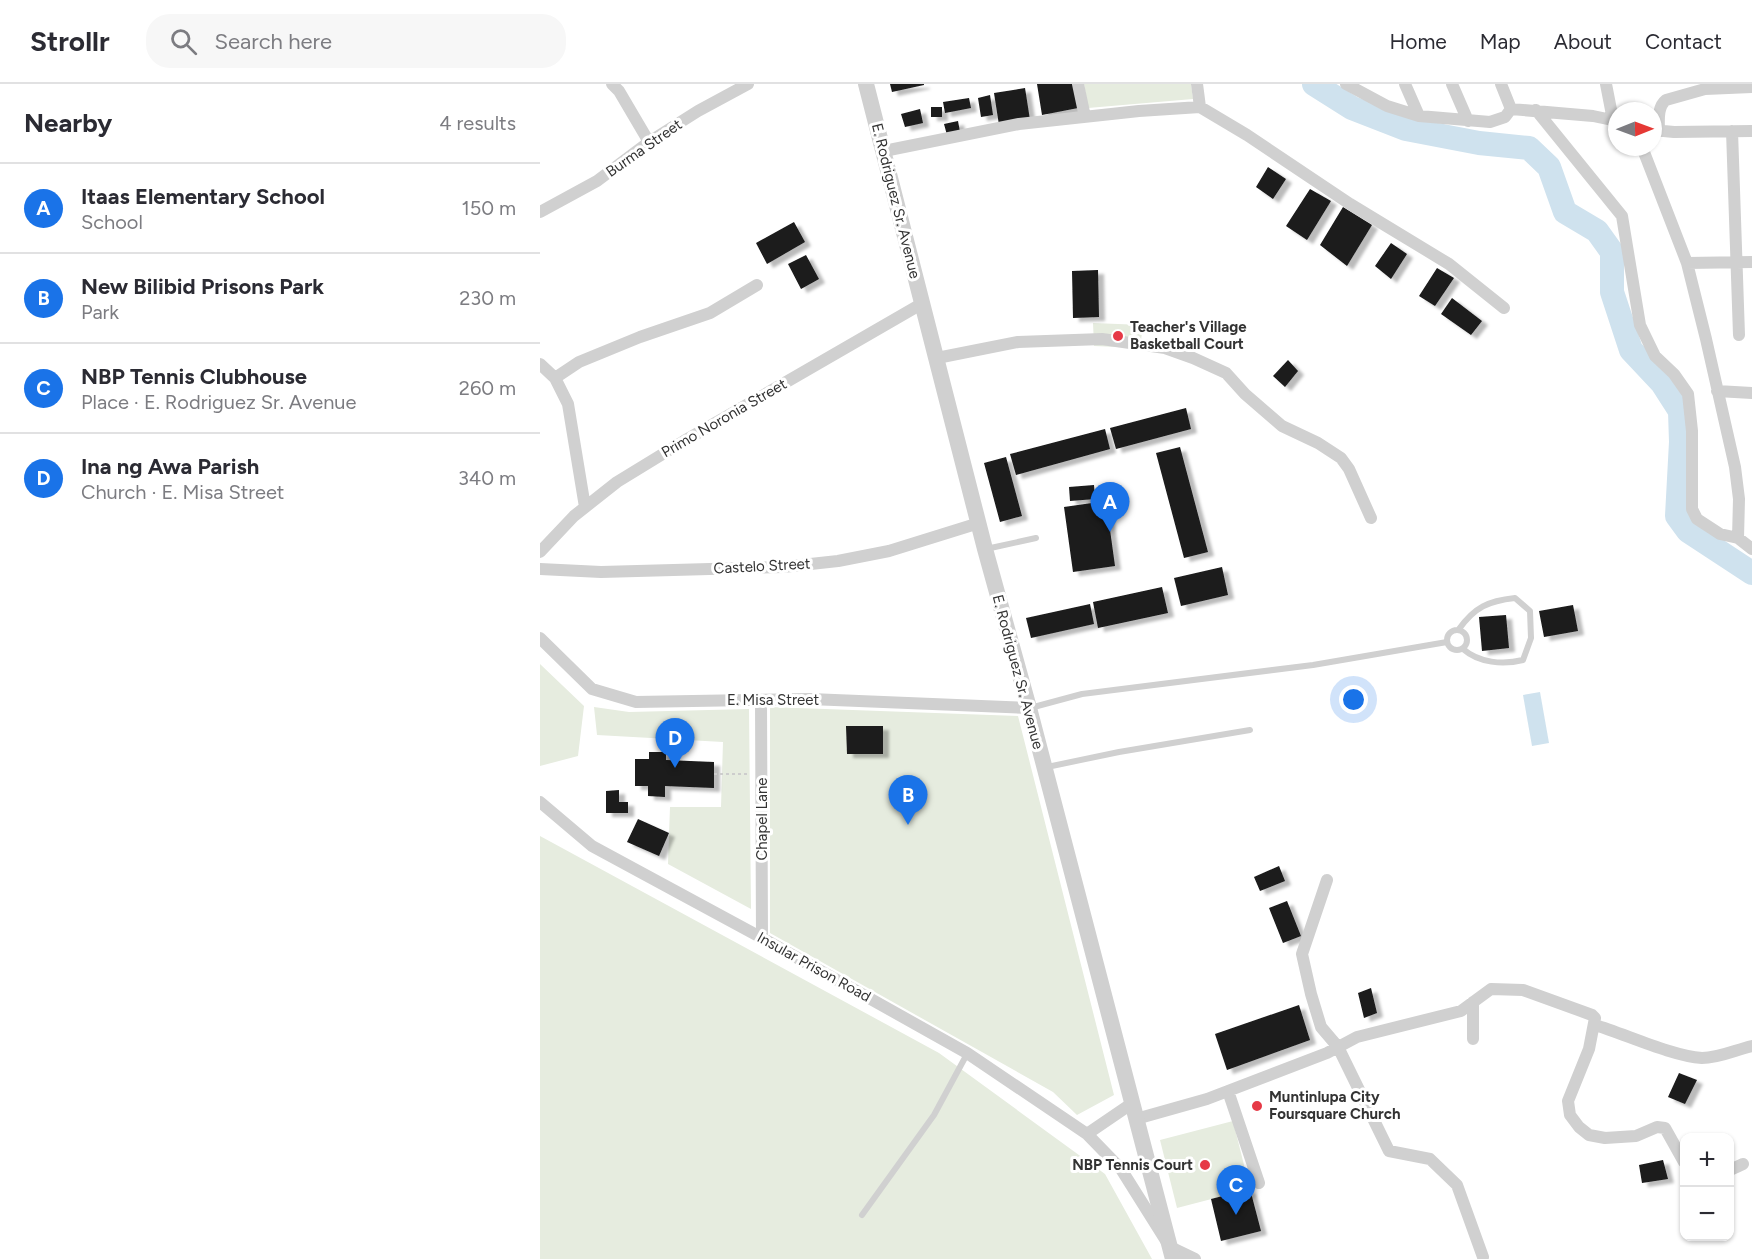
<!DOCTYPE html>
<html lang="en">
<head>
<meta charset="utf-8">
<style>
	body { margin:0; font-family:Figtree,sans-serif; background:#f7f7f7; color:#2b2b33 }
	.controls { position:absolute; right:18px; bottom:18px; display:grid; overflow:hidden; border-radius:12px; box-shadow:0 2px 4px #0004 }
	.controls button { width:54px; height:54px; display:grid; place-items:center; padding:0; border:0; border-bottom:2px solid #e1e1e2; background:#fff; color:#2b2b33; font:30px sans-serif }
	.compass { position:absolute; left:1068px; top:18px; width:54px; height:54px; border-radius:50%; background:#fff; box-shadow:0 2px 4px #0004; rotate:89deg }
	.you { position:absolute; left:814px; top:616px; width:21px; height:21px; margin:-15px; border:4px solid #fff; border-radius:50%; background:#1a73e8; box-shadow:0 0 0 9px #1a73e833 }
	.badge { display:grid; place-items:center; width:39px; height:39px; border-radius:50%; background:#1a73e8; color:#fff; font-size:20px; font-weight:700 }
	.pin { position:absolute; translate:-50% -50px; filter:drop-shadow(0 2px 3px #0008) }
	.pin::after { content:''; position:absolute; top:32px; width:21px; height:18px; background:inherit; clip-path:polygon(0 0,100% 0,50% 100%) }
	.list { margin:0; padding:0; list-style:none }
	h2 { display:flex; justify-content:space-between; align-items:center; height:78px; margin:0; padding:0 24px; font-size:26px }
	h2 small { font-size:20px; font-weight:400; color:#7c7c81 }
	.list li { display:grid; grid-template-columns:39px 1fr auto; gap:18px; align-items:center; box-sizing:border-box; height:90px; padding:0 24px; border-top:2px solid #e1e1e2 }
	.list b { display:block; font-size:22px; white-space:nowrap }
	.list p { margin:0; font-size:20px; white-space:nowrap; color:#7c7c81 }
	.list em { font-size:20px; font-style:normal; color:#7c7c81 }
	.icon { flex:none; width:33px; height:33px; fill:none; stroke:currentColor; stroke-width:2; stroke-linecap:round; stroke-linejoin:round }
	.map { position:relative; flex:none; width:1212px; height:1175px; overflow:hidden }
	header { display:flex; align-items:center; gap:36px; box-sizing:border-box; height:84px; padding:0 30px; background:#fff; border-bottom:2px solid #e1e1e2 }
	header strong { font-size:28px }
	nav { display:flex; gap:33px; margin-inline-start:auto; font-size:21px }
	.search { width:420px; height:54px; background:#f7f7f7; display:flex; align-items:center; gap:15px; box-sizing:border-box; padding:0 21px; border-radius:24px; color:#7c7c81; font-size:22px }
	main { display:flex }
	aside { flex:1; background:#fff }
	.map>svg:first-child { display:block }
	.green { fill:#e6ecdf }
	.water { fill:#cfe2ee }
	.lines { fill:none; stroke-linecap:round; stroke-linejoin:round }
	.river { stroke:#cfe2ee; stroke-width:24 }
	.building { fill:#1a1a1a; filter:url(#shadow) }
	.path { stroke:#cdcdcd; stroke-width:2; stroke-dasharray:3 3; stroke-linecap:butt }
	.service { stroke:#d0d0d0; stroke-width:6 }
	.minor { stroke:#d0d0d0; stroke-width:12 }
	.tertiary { stroke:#d0d0d0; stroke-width:16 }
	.poi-dot { fill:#e63946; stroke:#fff; stroke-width:2 }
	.labels { text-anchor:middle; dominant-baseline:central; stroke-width:6; stroke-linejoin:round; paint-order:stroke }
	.street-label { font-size:15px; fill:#333; stroke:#fff }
	.poi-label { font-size:15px; font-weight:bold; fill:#333; stroke:#fff; text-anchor:start }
</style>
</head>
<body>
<header>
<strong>Strollr</strong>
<div class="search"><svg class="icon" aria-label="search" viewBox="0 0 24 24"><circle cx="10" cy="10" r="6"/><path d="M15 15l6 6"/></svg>Search here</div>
<nav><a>Home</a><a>Map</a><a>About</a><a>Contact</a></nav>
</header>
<main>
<aside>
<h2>Nearby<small>4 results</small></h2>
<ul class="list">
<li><span class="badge">A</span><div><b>Itaas Elementary School</b><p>School</p></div><em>150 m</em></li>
<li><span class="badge">B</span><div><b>New Bilibid Prisons Park</b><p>Park</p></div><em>230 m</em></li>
<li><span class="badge">C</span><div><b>NBP Tennis Clubhouse</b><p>Place · E. Rodriguez Sr. Avenue</p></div><em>260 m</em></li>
<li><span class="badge">D</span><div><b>Ina ng Awa Parish</b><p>Church · E. Misa Street</p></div><em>340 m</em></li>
</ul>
</aside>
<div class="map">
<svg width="1212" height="1175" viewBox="0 0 1212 1175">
	<defs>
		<filter id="shadow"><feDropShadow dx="6" dy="4" stdDeviation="1.5" flood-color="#0004"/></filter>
	</defs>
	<rect width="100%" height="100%" fill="#fff"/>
	<path class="green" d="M544,0H651L653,15L548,24Z
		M553,239L603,241L600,264L554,262Z
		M0,580L44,622L38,672L0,682Z
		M54,623L89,628L209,625L211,825L128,780L130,723H181L183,658L57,651Z
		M230,623L478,632L574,1011L537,1031L513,1008L230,849Z
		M0,752L399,969L565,1090L612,1175H0Z
		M693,1037L710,1105L637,1124L620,1056Z"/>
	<path class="water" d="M1000,608L1009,659L992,662L983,611Z"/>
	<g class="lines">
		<path class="river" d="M774,0L812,24L866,45L939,59L989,64L1009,83L1025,128L1057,147L1072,168V208L1091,266L1122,299L1140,327L1141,358L1137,432L1148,447L1212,489"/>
	</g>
	<path class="building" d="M350,0H384V1L352,8Z
		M497,0H533L538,24L502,31Z
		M485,4L490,36L459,41L454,9Z
		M450,11L453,31L441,33L438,14Z
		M429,14L431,24L405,29L403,18Z
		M391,23H402V33H391Z
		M380,25L383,39L365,43L361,30Z
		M418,37L420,48L407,51L404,40Z
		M728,83L746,95L733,115L716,103Z
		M770,105L791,117L767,156L746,142Z
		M803,123L832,141L807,182L780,161Z
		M254,138L265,158L227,180L216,159Z
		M851,159L867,170L851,195L835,182Z
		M266,171L279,195L261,205L248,180Z
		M897,184L914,194L895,222L879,212Z
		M558,186L559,233L533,234L532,187Z
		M912,214L942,237L931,251L901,230Z
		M748,276L758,287L745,303L733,292Z
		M646,324L651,345L576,365L570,344Z
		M565,345L570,365L476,391L470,370Z
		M640,363L668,468L644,474L616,369Z
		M466,373L482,432L460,438L444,379Z
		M554,401L555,415L530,417L529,403Z
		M566,417L575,482L533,488L524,423Z
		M682,483L688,511L641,522L634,494Z
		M622,503L628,529L558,544L553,518Z
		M550,520L554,540L491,554L486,534Z
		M1033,521L1038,547L1004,553L999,527Z
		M966,531L969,564L942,567L939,533Z
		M306,642H343V670H307Z
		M109,668H126V676L174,678V704L125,702V713L108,712V702H95V675H109Z
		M79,706V718H88V729H66V707Z
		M98,735L129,749L119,772L87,758Z
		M739,782L745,797L720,807L714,793Z
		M747,817L761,852L743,859L729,824Z
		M831,904L837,929L824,934L818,909Z
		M759,921L770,956L687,986L675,950Z
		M1139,989L1157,996L1145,1020L1128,1013Z
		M1123,1076L1128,1095L1102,1099L1099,1081Z
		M710,1105L721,1147L681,1157L671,1115Z"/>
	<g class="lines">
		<path class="path" d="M174,690H210"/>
		<path class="service" d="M446,465L496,454
			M919,545C935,523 948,517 975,514L990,527L991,554L983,576C963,581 939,579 923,565
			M907 556a10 10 0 1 1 20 0a10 10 0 1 1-20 0Z
			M490,624L542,610L773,581L907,558
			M507,683L579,668L710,646
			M322,1131L394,1031L427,970"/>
		<path class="minor" d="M72,0L79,7L109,58
			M538,0L545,33
			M657,0L660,23
			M806,0L847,22L879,32L950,38L965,33L971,25
			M865,0L879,32
			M912,0L928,37
			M961,0L971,25
			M1066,0L1073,36
			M971,25L1053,32L1077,37
			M996,26L1082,132L1100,241L1115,272L1134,290L1148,310L1152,347V425L1157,435L1180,450L1198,454L1212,465
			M1113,46L1134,48L1212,47
			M1119,47C1119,37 1117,23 1126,16L1165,5L1212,3
			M1192,47L1199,251
			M1102,63L1147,179L1166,255L1195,383L1199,415L1198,454
			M344,67L479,40L599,27L660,23L707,51L810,120L909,180L964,224
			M0,128L57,97L109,58L158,27L208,0
			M1147,179L1212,178
			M397,274L478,258L562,255L625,264L653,274L686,289L705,310L742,342L778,359L801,374L809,385L831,434
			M0,280L15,294L28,320L45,423
			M15,294L39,278L100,253L170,229L217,201
			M1177,307L1212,309
			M0,468L34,432L77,398L144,357L383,219
			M0,485L61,488L243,483L298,477L349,467L439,439
			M0,554L52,605L96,618L270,615L489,624
			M221,616L222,854
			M0,718L52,762L222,854L427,969L547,1050L581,1085L630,1163L655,1175
			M787,796L762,870L771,910L781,943L798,963L849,1067L890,1075L917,1101L943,1173
			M1055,941C1085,950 1132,972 1162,974C1179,974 1195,966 1212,962
			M933,955V918
			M688,1007L719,1099
			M596,1035L667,1015L787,969L817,953L921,927L951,905L983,906L1052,931L1055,934L1049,965L1028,1017L1030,1031L1039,1043L1049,1051L1065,1054L1096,1052L1117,1043L1125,1044L1144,1078
			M547,1050L591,1020
			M1190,1086L1203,1080"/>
		<path class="tertiary" d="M326,0L445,465L489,624L633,1175"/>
	</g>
	<g class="poi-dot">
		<circle cx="578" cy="252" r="6"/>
		<circle cx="717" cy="1022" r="6"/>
		<circle cx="665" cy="1081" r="6"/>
	</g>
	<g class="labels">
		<g class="street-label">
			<text transform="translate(104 64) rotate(-35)">Burma Street</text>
			<text transform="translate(356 117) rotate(76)">E. Rodriguez Sr. Avenue</text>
			<text transform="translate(184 334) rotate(-30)">Primo Noronia Street</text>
			<text transform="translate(222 482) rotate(-3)">Castelo Street</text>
			<text transform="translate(478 588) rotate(75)">E. Rodriguez Sr. Avenue</text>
			<text x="233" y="616">E. Misa Street</text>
			<text transform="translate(222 735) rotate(-90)">Chapel Lane</text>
			<text transform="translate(274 883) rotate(29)">Insular Prison Road</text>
		</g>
		<g class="poi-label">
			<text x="590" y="243">Teacher's Village<tspan x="590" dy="17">Basketball Court</tspan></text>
			<text x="729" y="1013">Muntinlupa City<tspan x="729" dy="17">Foursquare Church</tspan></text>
			<text x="653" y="1081" text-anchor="end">NBP Tennis Court</text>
		</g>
	</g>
</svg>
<div class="controls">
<button>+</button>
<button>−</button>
</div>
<svg class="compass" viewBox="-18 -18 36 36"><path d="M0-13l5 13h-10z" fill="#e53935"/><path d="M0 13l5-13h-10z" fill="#7c7c81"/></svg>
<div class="you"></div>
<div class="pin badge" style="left:570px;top:448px">A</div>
<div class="pin badge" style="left:368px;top:741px">B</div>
<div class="pin badge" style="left:696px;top:1131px">C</div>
<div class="pin badge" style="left:135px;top:684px">D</div>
</div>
</main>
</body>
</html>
